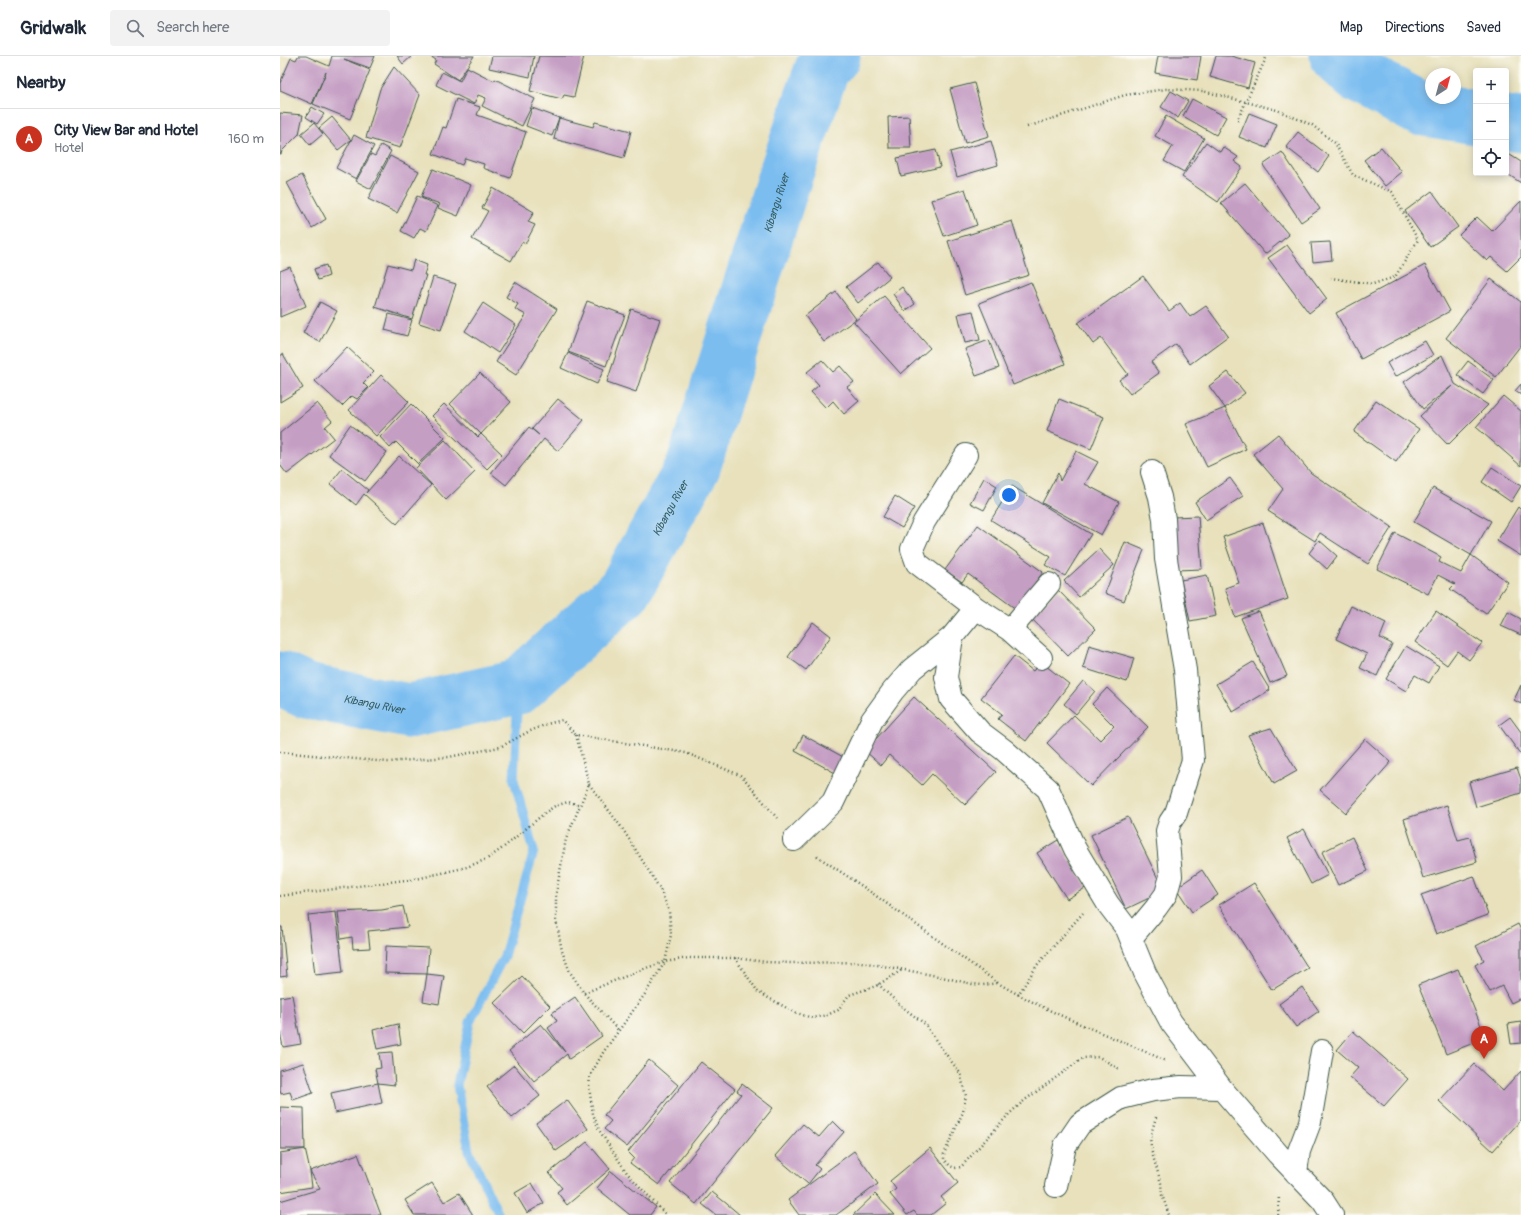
<!DOCTYPE html>
<html lang="en">
<head>
<meta charset="utf-8">
<style>
	body { margin:0; font-family:Pangolin,sans-serif; background:#f2f2f3; color:#1f2937 }
	.controls { position:absolute; right:12px; top:12px; display:grid; overflow:hidden; border-radius:4px; box-shadow:0 2px 10px #0003 }
	.controls button { width:36px; height:36px; display:grid; place-items:center; padding:0; border:0; border-bottom:1px solid #e0e1e3; background:#fff; color:#1f2937; font:20px sans-serif }
	.compass { position:absolute; left:1145px; top:12px; width:36px; height:36px; border-radius:50%; background:#fff; box-shadow:0 2px 10px #0003; rotate:36deg }
	.you { position:absolute; left:729px; top:439px; width:14px; height:14px; margin:-10px; border:3px solid #fff; border-radius:50%; background:#1a73e8; box-shadow:0 0 0 6px #1a73e833 }
	.badge { display:grid; place-items:center; width:26px; height:26px; border-radius:50%; background:#c8321e; color:#fff; font-size:13px; font-weight:700 }
	.pin { position:absolute; translate:-50% -33px; filter:drop-shadow(0 1px 2px #0008) }
	.pin::after { content:''; position:absolute; top:21px; width:14px; height:12px; background:inherit; clip-path:polygon(0 0,100% 0,50% 100%) }
	.list { margin:0; padding:0; list-style:none }
	h2 { display:flex; justify-content:space-between; align-items:center; height:52px; margin:0; padding:0 16px; font-size:17px }
	h2 small { font-size:13px; font-weight:400; color:#747a83 }
	.list li { display:grid; grid-template-columns:26px 1fr auto; gap:12px; align-items:center; box-sizing:border-box; height:60px; padding:0 16px; border-top:1px solid #e0e1e3 }
	.list b { display:block; font-size:15px; white-space:nowrap }
	.list p { margin:0; font-size:13px; white-space:nowrap; color:#747a83 }
	.list em { font-size:13px; font-style:normal; color:#747a83 }
	.icon { flex:none; width:22px; height:22px; fill:none; stroke:currentColor; stroke-width:2; stroke-linecap:round; stroke-linejoin:round }
	.map { position:relative; flex:none; width:1241px; height:1159px; overflow:hidden }
	header { display:flex; align-items:center; gap:24px; box-sizing:border-box; height:56px; padding:0 20px; background:#fff; border-bottom:1px solid #e0e1e3 }
	header strong { font-size:19px }
	nav { display:flex; gap:22px; margin-inline-start:auto; font-size:14px }
	.search { width:280px; height:36px; background:#f2f2f3; display:flex; align-items:center; gap:10px; box-sizing:border-box; padding:0 14px; border-radius:4px; color:#747a83; font-size:15px }
	main { display:flex }
	aside { flex:1; background:#fff }
	.map>svg:first-child { display:block }
	.lines { fill:none; stroke-linecap:round; stroke-linejoin:round }
	.stream { stroke:#7bbdf0; stroke-width:9 }
	.river { stroke:#7bbdf0; stroke-width:55 }
	.building { fill:#c59ec4 }
	.minor-casing { stroke:#3d5648; stroke-width:24 }
	.path { stroke:#3d5648; stroke-width:2.5; stroke-dasharray:1 3; stroke-linecap:butt }
	.minor { stroke:#fff; stroke-width:22 }
	.labels { text-anchor:middle; dominant-baseline:central; stroke-width:4; stroke-linejoin:round; paint-order:stroke }
	.water-label { font-size:11px; font-style:italic; fill:#365d63; stroke:#fdfcf7 }
</style>
</head>
<body>
<header>
<strong>Gridwalk</strong>
<div class="search"><svg class="icon" aria-label="search" viewBox="0 0 24 24"><circle cx="10" cy="10" r="6"/><path d="M15 15l6 6"/></svg>Search here</div>
<nav><a>Map</a><a>Directions</a><a>Saved</a></nav>
</header>
<main>
<aside>
<h2>Nearby<small></small></h2>
<ul class="list">
<li><span class="badge">A</span><div><b>City View Bar and Hotel</b><p>Hotel</p></div><em>160 m</em></li>
</ul>
</aside>
<div class="map">
<svg width="1241" height="1159" viewBox="0 0 1241 1159">
	<rect width="100%" height="100%" fill="#fdfcf7"/>
	<filter id="ink" filterUnits="userSpaceOnUse"><feTurbulence type="fractalNoise" baseFrequency=".025" numOctaves="2"/><feDisplacementMap in="SourceGraphic" scale="8" xChannelSelector="R" yChannelSelector="G"/><feConvolveMatrix kernelMatrix="1 2 1 2 8 2 1 2 1" color-interpolation-filters="sRGB"/></filter>
	<filter id="wash" filterUnits="userSpaceOnUse"><feTurbulence type="fractalNoise" baseFrequency=".012" numOctaves="4" result="noise"/><feDisplacementMap in="SourceGraphic" scale="16" xChannelSelector="R" yChannelSelector="G"/><feGaussianBlur stdDeviation="0.9" result="paint"/><feColorMatrix in="noise" values="0 0 0 0 0 0 0 0 0 0 0 0 0 0 0 0 0 1.4 0 .05"/><feComposite in="paint" operator="in"/></filter>
	<g filter="url(#wash)">
		<rect width="100%" height="100%" fill="#e8e1bc"/>
		<g class="lines">
			<path class="stream" d="M219,1159L189,1095L177,1029L190,966L224,900L254,795L234,724L238,631"/>
			<g class="river">
				<path d="M1057,0L1077,19L1139,52L1196,61"/>
				<path d="M1226,67L1241,69"/>
				<path id="s1" d="M0,623L26,635L129,655L238,631L344,535L413,411L503,126L542,13L553,0"/>
			</g>
		</g>
		<g id="blocks">
			<path class="building" d="M18,0H26L49,10L52,0H95L90,12L64,3L90,14L70,63L33,48L46,16L32,48L0,34V27L11,2L16,4Z
				M117,0H132L123,8Z
				M150,0H194L178,24L154,8L156,4Z
				M212,0H254L250,21L209,12Z
				M259,0H304L294,41L284,39L282,43L250,35Z
				M878,0H921L917,24L875,17Z
				M936,0H951L975,7L968,32L930,21Z
				M114,11L140,39L120,92L86,82L100,33Z
				M187,11L214,25L215,23L255,43L242,70L202,50L206,42L198,39L194,48L156,29L162,16L180,25Z
				M694,27L709,80L685,87L670,33Z
				M891,35L908,45L898,62L881,51Z
				M176,43L200,51L197,59L246,76L230,122L203,112L204,108L185,102L182,109L153,98L163,71L166,72Z
				M912,43L946,61L936,79L903,60Z
				M32,51L44,58L37,68L26,61Z
				M252,52L279,62L272,80L246,70Z
				M0,57L23,59L19,78L2,95L1,98H0Z
				M969,57L997,68L987,92L959,81Z
				M629,60L631,92H609L608,61Z
				M886,60L924,82L904,116L884,105L893,90L875,80Z
				M52,61L71,84L58,94L39,72Z
				M279,62L313,71L315,66L351,75L344,102L274,83Z
				M34,67L43,78L30,89L21,78Z
				M1018,76L1049,100L1038,116L1006,91Z
				M74,79L94,90L76,123L56,112Z
				M711,85L718,109L677,121L670,96Z
				M926,86L940,96L943,91L958,101L954,105L962,111L938,146L902,121Z
				M101,89L111,95L91,133L76,125L91,98L95,100Z
				M1101,91L1122,116L1105,130L1084,104Z
				M656,94L660,111L621,120L617,102Z
				M1002,96L1040,153L1021,166L983,109Z
				M1227,97L1241,106V127L1226,117Z
				M110,100L139,115L117,157L88,143Z
				M153,113L191,129L178,160L158,152L160,148L141,141Z
				M22,119L46,163L32,172L7,127Z
				M965,127L1009,179L985,198L941,147Z
				M213,132L254,156L248,166L255,169L245,188L242,186L231,205L192,183L208,155L202,152Z
				M685,133L697,169L664,180L651,144Z
				M1152,135L1178,171L1150,191L1125,155Z
				M137,140L158,150L146,175L140,172L134,182L121,175Z
				M1241,145V201L1227,215L1211,201L1207,205L1179,179L1197,161L1212,175Z
				M732,165L749,219L685,239L668,185Z
				M1050,186L1052,204L1033,206L1031,187Z
				M1007,189L1047,243L1029,257L988,202Z
				M134,204L147,209L144,219H146L132,263L95,251L108,208L131,214Z
				M598,206L610,221L578,247L566,231Z
				M46,209L49,220L38,224L34,213Z
				M1145,209L1170,255L1081,303L1056,257Z
				M10,211L26,250L0,261V215Z
				M863,220L889,255L900,247L910,261L926,250L948,280L910,308L896,288L871,306L879,317L850,338L839,324L848,318L821,282L813,288L798,267Z
				M153,221L176,228L161,274L139,267Z
				M1211,223L1241,246V289L1216,321L1166,282Z
				M235,226L277,253L236,319L216,306L246,259L235,253L238,248L226,241Z
				M751,226L785,308L733,329L699,247Z
				M622,231L635,248L625,255L613,238Z
				M556,236L576,263L544,286L525,260Z
				M604,240L650,292L621,318L574,266Z
				M307,245L345,259L326,310L288,296Z
				M40,246L57,255L40,286L23,277Z
				M203,247L236,269L218,297L185,275Z
				M351,253L380,263L356,336L327,326Z
				M693,255L700,284L685,287L678,258Z
				M109,258L132,264L127,280L105,274Z
				M709,284L719,312L696,320L685,293Z
				M1145,285L1153,299L1115,321L1107,307Z
				M67,291L94,316L83,327L88,332L77,343L72,340L62,350L35,325Z
				M288,297L324,313L317,328L281,312Z
				M3,298L23,332L0,346V300Z
				M1162,299L1175,328L1208,349L1168,389L1140,360L1172,330L1143,353L1124,326Z
				M542,304L553,316L560,310L574,326L567,331L579,345L564,358L553,345L546,352L531,336L539,329L527,316Z
				M1188,305L1214,324L1203,338L1177,319Z
				M948,316L965,337L945,352L929,330Z
				M200,317L231,346L201,378L170,348Z
				M101,319L129,346L96,380L69,354Z
				M1241,328V339L1235,335Z
				M1223,340L1241,355V410L1196,371Z
				M278,343L304,364L278,395L264,383L226,429L211,417L249,371L259,379L252,373Z
				M779,343L824,361L811,393L767,375Z
				M1096,344L1139,373L1116,406L1074,376Z
				M37,347L52,365L45,371L54,382L7,418L0,409V377Z
				M131,348L165,382L138,408L116,386L110,392L100,381Z
				M164,348L198,381L201,378L222,398L207,413L152,360Z
				M945,352L966,393L927,411L906,368Z
				M70,369L107,396L85,425L49,399Z
				M998,378L1031,417L1112,471L1088,508L1040,477L1035,485L988,455L1003,433L973,398Z
				M165,384L195,416L166,444L136,412Z
				M796,395L818,406L805,428L839,446L821,479L762,447L778,417L780,425Z
				M119,400L151,429L117,468L84,438L76,449L50,428L62,413L88,434L86,437Z
				M1212,411L1241,430L1231,446L1202,426Z
				M704,422L717,430L704,454L690,447Z
				M950,422L963,440L926,464L915,446Z
				M732,430L811,478L785,520L765,509L771,501L711,464Z
				M1153,432L1211,465L1191,499L1134,466Z
				M615,440L634,452L622,472L603,461Z
				M1238,451L1241,454V500L1217,485Z
				M918,460L922,513L896,514L893,461Z
				M983,467L1008,543L955,561L945,532L959,527L943,481Z
				M698,469L763,516L736,553L688,518L682,526L665,514Z
				M1115,477L1161,501L1159,506L1181,517L1191,499L1228,526L1206,558L1170,533L1175,528L1158,519L1148,538L1097,513Z
				M1039,484L1057,500L1047,513L1029,497Z
				M845,486L864,494L844,545L825,537Z
				M819,493L834,509L799,541L784,525Z
				M927,519L936,560L910,565L901,524Z
				M778,534L816,573L788,600L750,561Z
				M1071,550L1106,567L1100,582L1112,588L1097,620L1080,612L1087,598L1056,583Z
				M979,555L1007,620L990,627L961,562Z
				M1156,555L1202,587L1189,604L1177,595L1167,609L1135,586Z
				M1228,556L1241,563V579L1221,570Z
				M533,566L551,580L526,614L508,601Z
				M809,589L854,602L847,626L803,612Z
				M1126,590L1159,610L1149,627L1135,619L1126,635L1106,623Z
				M734,600L753,615L761,606L789,628L746,685L718,663L722,658L701,642Z
				M973,606L990,634L953,656L936,628Z
				M803,625L815,635L796,658L784,648Z
				M1241,629V648L1234,644Z
				M827,632L868,671L811,730L767,687L794,659L820,684L834,670L812,648Z
				M634,641L716,716L685,749L652,718L642,729L609,699L601,709L585,695Z
				M1230,661L1241,676V699L1219,669Z
				M991,672L1017,715L994,728L968,679Z
				M523,679L567,703L559,719L515,695Z
				M1085,683L1111,706L1066,757L1040,734Z
				M1237,712L1241,723V737L1196,751L1189,726Z
				M1167,749L1178,784L1190,781L1197,806L1143,822L1124,763Z
				M848,761L884,835L846,853L811,779Z
				M1024,773L1048,819L1031,828L1007,782Z
				M1072,781L1088,815L1058,829L1042,796Z
				M778,784L807,831L787,843L757,797Z
				M922,814L938,839L912,856L896,832Z
				M1194,820L1208,859L1156,878L1141,839Z
				M974,827L1028,912L992,934L939,849Z
				M123,850L128,871L88,875L90,892L73,893L72,881L61,883L58,856L102,854Z
				M56,856L63,916L35,919L28,859Z
				M1238,868L1241,874V942L1231,947L1222,930L1210,936L1195,909L1204,904L1196,890Z
				M0,871H2L7,920L0,921Z
				M106,890L149,892L147,918L105,917Z
				M1178,913L1206,982L1166,998L1138,929Z
				M147,918L164,920L159,948L143,945Z
				M242,920L270,950L243,977L214,947Z
				M1022,931L1039,955L1016,971L999,948Z
				M12,939L21,988L3,991L0,976V941Z
				M295,941L322,980L289,1003L287,998L254,1025L229,995L261,968L285,996L268,972L277,965L272,957Z
				M1241,966V987L1231,988L1228,968Z
				M118,968L121,988L97,993L93,974Z
				M1073,975L1128,1023L1104,1050L1070,1021L1078,1012L1057,994Z
				M112,996L115,1029L98,1027L95,1013L101,1012L99,997Z
				M369,1004L398,1029L347,1091L324,1073L331,1065L324,1059Z
				M421,1006L455,1033L379,1129L350,1107L354,1102L348,1096Z
				M23,1007L33,1037L13,1044L10,1036L1,1038L0,1034V1014Z
				M1194,1008L1223,1035L1241,1015V1064L1213,1095L1159,1045Z
				M234,1009L260,1040L232,1062L207,1031Z
				M98,1027L102,1047L55,1057L51,1037Z
				M462,1028L493,1052L416,1148L390,1127L461,1038L457,1035Z
				M287,1044L308,1073L276,1095L256,1067Z
				M0,1051L24,1052L25,1093H0Z
				M553,1065L564,1076L535,1109L540,1113L528,1128L495,1100L523,1068L539,1081Z
				M307,1086L330,1113L287,1149L277,1136L282,1132L269,1117Z
				M650,1092L678,1127L661,1141L666,1147L651,1159H637L634,1155L627,1159L610,1138L616,1133L610,1125Z
				M25,1093L30,1115L32,1131L0,1136V1097Z
				M574,1095L598,1128L556,1159H519L508,1144Z
				M78,1098L101,1159H0V1145L40,1133L30,1115Z
				M331,1115L376,1151L370,1159H350L317,1132Z
				M152,1127L164,1146L179,1137L193,1159H134L125,1144Z
				M252,1127L264,1147L247,1157L235,1137Z
				M432,1136L447,1148L460,1159H436L422,1148Z
				M595,1138L615,1159H573Z"/>
		</g>
	</g>
	<g filter="url(#ink)">
		<use href="#blocks" fill-opacity="0" stroke="#3d5648" stroke-width="1"/>
		<g class="lines">
			<defs>
				<path id="minor" d="M686,399L644,466L632,493L637,507L696,552L730,574L761,602
					M730,574L769,528
					M672,581L666,621L671,643L700,676L724,694L768,733L795,793L828,848L847,873L865,917L891,966L941,1032L998,1098L1043,1145L1052,1159
					M514,784L553,746L592,664L613,635L632,613L672,581L696,552
					M851,882L876,852L886,838L891,820L887,775L890,766L896,757L913,704L905,614L886,503L884,463L880,441L872,416
					M1016,1117L1019,1095L1030,1066L1042,995
					M776,1130L785,1090L800,1068L841,1042L873,1034L901,1031L941,1032"/>
			</defs>
			<use href="#minor" class="minor-casing"/>
			<path class="path" d="M957,65L987,0
				M747,71L845,39L886,33L923,35L997,54L1032,69L1055,87L1073,119L1112,136L1138,184L1115,221L1093,228L1051,222
				M296,679L309,728L286,783L276,837V864L282,895L290,916L304,937L338,974
				M0,696L108,706L169,701L220,691L248,676L267,668L282,664L296,679L406,697L462,720L497,762
				M309,728L342,772L362,804L380,833L389,855L391,879L385,906L365,938L324,995L310,1020L309,1031L313,1058L319,1074L347,1117L386,1159
				M537,800L585,832L718,927C771,959 830,979 886,1005
				M0,840L141,822L187,811L207,803L224,791L266,756L275,750L288,746L301,749
				M455,902L478,936L514,956L532,962L547,959L558,954L569,939L596,930L622,914
				M598,928L621,950L645,968L659,989L680,1017L686,1040L683,1056L664,1098V1103L670,1110L675,1112L681,1111L729,1058L745,1044L803,1002L819,1001L841,1014
				M304,937L366,912L385,906L408,902H454L486,906L511,907L581,906L658,920L692,928L703,929L718,927
				M738,939L758,908L803,857
				M876,1061L870,1082L872,1097L881,1127L882,1139L889,1159
				M998,1159L999,1139"/>
			<use href="#minor" class="minor"/>
		</g>
	</g>
	<g class="labels">
		<g class="water-label">
			<text stroke="none"><textPath href="#s1" startOffset="807">Kibangu River</textPath></text>
			<text stroke="none"><textPath href="#s1" startOffset="483">Kibangu River</textPath></text>
			<text stroke="none"><textPath href="#s1" startOffset="98">Kibangu River</textPath></text>
		</g>
	</g>
</svg>
<div class="controls">
<button>+</button>
<button>−</button>
<button><svg class="icon" aria-label="locate" viewBox="0 0 24 24"><circle cx="12" cy="12" r="6"/><path d="M12 2v4M12 18v4M2 12h4M18 12h4"/></svg></button>
</div>
<svg class="compass" viewBox="-18 -18 36 36"><path d="M0-13l5 13h-10z" fill="#e53935"/><path d="M0 13l5-13h-10z" fill="#747a83"/></svg>
<div class="you"></div>
<div class="pin badge" style="left:1204px;top:1003px">A</div>
</div>
</main>
</body>
</html>
